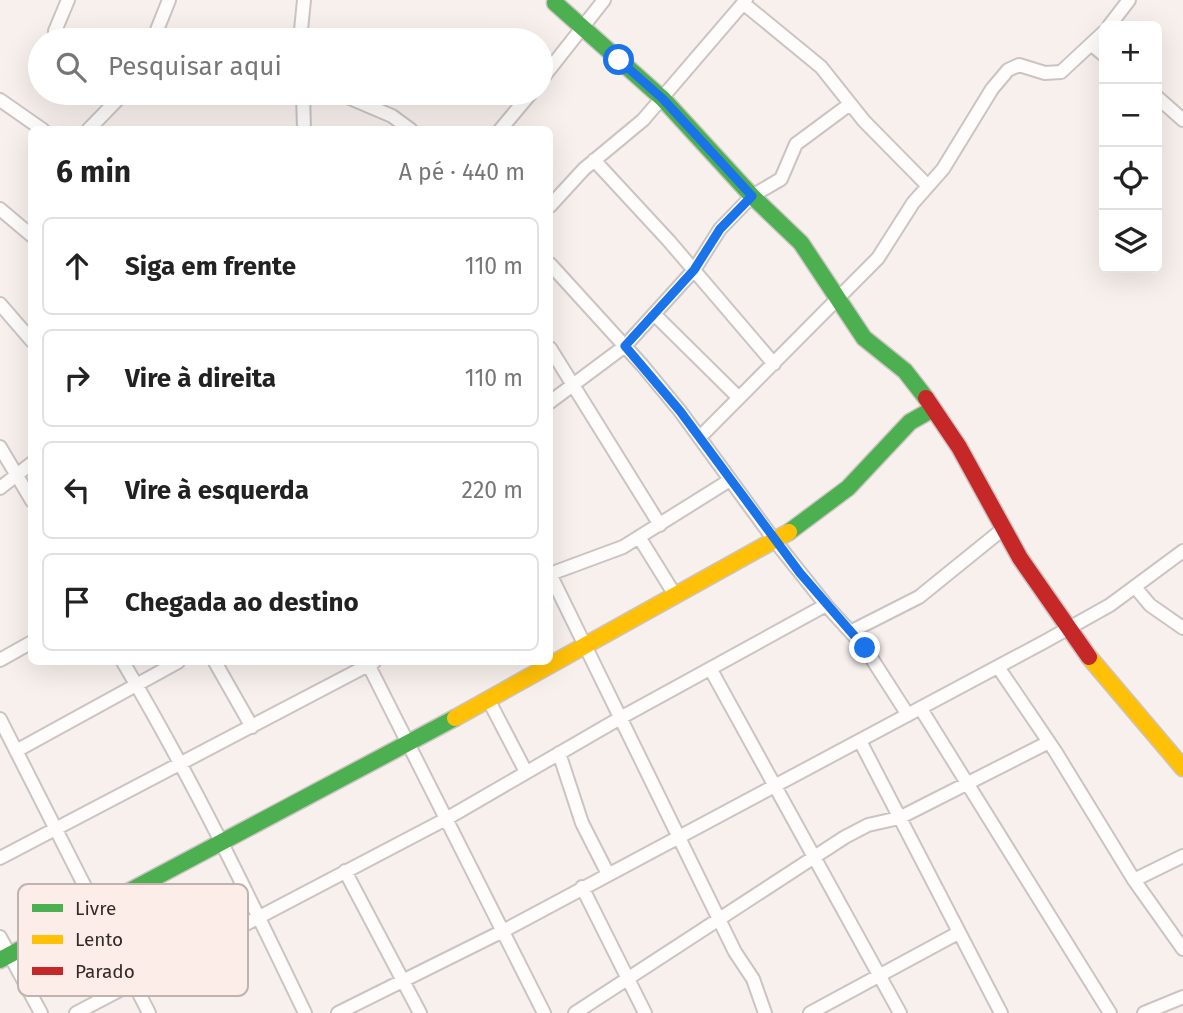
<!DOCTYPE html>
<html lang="pt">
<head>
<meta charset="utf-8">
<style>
	body { margin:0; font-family:"Fira Sans",sans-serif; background:#f2f2f2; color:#222 }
	.controls { position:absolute; right:21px; top:21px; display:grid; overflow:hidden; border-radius:10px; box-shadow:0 7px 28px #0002 }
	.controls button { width:63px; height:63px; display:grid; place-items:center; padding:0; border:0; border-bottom:2px solid #e0e0e0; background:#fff; color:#222; font:35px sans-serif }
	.stop { position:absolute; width:21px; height:21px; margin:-16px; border:5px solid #1a73e8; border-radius:50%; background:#fff }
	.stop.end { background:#1a73e8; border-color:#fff; box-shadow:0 2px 7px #0008 }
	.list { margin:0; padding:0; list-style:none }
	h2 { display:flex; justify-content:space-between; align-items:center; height:91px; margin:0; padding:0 28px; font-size:30px }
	h2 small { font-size:23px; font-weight:400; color:#767676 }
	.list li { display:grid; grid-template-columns:46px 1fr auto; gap:21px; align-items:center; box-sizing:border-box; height:98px; margin:0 14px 14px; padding:0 14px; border:2px solid #e0e0e0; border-radius:10px }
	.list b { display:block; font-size:26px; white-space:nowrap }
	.list em { font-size:23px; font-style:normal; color:#767676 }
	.icon { flex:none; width:38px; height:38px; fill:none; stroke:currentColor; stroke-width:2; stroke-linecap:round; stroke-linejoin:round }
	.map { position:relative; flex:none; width:1183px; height:1013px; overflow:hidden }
	.search { position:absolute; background:#fff; box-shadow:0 7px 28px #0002; left:28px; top:28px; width:525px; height:77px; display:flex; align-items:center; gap:18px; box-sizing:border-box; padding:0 24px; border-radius:38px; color:#767676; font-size:26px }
	.panel { position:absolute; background:#fff; box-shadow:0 7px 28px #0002; left:28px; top:126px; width:525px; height:539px; border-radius:10px }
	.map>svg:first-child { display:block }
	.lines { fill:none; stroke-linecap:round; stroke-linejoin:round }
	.street-casing { stroke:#ccc4c2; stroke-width:16 }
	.fast-casing { stroke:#ccc4c2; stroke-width:19 }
	.slow-casing { stroke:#ccc4c2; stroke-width:19 }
	.jam-casing { stroke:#ccc4c2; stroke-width:19 }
	.street { stroke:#fefdfc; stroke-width:12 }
	.fast { stroke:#4caf50; stroke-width:16 }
	.slow { stroke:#ffc107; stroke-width:16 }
	.jam { stroke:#c62828; stroke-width:16 }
	.route { stroke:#1a73e8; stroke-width:9 }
	.key { fill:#fcede9; stroke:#c0b2af; stroke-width:2 }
	.key-label { font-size:19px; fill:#332a28 }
</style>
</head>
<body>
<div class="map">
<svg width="1183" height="1013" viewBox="0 0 1183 1013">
	<rect width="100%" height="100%" fill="#f8f0ed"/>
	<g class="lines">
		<defs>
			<path id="street" d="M743,3L821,67L864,121L928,186
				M1109,26L1129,0
				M55,31L68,0
				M153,40L169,0
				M300,40L304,0
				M1092,45L1104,55
				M541,80L604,0
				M303,93L304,130
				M338,93L392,116L411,130
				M1157,97L1183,120
				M0,100L43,130
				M88,130L124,93
				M500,130L531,93
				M594,160L669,241L774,364
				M550,206L584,169L643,120L746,0
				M0,209L32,236
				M550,264L642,365L680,411L775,541L826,605L865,648L908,715
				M0,304L32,341
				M655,315L739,398
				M550,348L660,525
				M550,402L625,346L694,270L720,229L752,196L781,179L796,144L850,104
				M700,437L878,258L913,203L943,169L992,89L1008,70L1019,65L1045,73L1061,72L1104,32
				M0,447L32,501
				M730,480L623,547L550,574L735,952L753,979L765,1013
				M0,488L32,463
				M639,537L675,595
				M1135,587L1150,605L1183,628
				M852,631L919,597L1003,529
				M0,660L32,642
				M123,662C190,775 248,894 305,1013
				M215,662L252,727
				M367,662L544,1013
				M998,667L1055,751L1134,880L1183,949
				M711,670L900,1013
				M488,699L526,772
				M921,709L1110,1013
				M0,719L149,1013
				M860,741L1001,1013
				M16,751L178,662
				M559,753L582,823L608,874
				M0,858L374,662
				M345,871L420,1013
				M1134,880L1183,856
				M582,887L645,1013
				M0,937L41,1013
				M76,1013L446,819L622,717L826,605
				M338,1013L503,931L1044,642L1110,605L1183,551
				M575,1013L845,837L868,825L899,818L1049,742
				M810,1013L958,933
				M1144,1013L1183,997"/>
			<path id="fast" d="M555,3L663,99L752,196L801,243L864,338L905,371L926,398
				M789,532L848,488L910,422L933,409
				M0,960L455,718"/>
			<path id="slow" d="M1089,657L1183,768
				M455,718L789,532"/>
			<path id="jam" d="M926,398L959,447L1020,558L1089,657"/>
		</defs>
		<use href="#street" class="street-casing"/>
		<use href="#fast" class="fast-casing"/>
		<use href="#slow" class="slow-casing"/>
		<use href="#jam" class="jam-casing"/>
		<use href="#street" class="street"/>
		<use href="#fast" class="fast"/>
		<use href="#slow" class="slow"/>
		<use href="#jam" class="jam"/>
	</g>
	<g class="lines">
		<path class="route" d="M619,60L663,99L752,196L720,229L694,270L625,346L680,411L800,573L865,648"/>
	</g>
	<rect x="18" y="884" width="230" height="112" rx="10" class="key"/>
	<rect x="32" y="904" width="31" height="8" fill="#4caf50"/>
	<rect x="32" y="935" width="31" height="9" fill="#ffc107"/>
	<rect x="32" y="967" width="31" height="8" fill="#c62828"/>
	<g class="key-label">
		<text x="75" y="915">Livre</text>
		<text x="75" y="946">Lento</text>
		<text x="75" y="978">Parado</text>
	</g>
</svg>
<div class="controls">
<button>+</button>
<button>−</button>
<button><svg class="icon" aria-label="locate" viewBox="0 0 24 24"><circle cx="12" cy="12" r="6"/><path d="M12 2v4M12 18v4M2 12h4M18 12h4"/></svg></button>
<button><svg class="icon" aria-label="layers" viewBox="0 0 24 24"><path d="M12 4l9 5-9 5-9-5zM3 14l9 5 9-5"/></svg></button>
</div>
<div class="stop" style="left:619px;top:60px"></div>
<div class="stop end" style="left:865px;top:648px"></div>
<div class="search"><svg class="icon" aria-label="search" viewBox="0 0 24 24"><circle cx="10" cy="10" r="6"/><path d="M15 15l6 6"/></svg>Pesquisar aqui</div>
<section class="panel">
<h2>6 min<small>A pé · 440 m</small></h2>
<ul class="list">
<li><svg class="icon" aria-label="ahead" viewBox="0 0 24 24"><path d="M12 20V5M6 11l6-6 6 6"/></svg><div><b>Siga em frente</b></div><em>110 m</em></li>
<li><svg class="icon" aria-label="right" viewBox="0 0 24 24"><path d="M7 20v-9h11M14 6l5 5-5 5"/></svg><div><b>Vire à direita</b></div><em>110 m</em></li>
<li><svg class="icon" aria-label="left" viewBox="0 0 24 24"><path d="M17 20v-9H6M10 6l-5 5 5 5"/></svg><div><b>Vire à esquerda</b></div><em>220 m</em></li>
<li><svg class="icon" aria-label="arrive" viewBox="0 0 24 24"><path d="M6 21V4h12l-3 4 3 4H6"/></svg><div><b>Chegada ao destino</b></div></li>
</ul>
</section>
</div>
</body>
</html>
